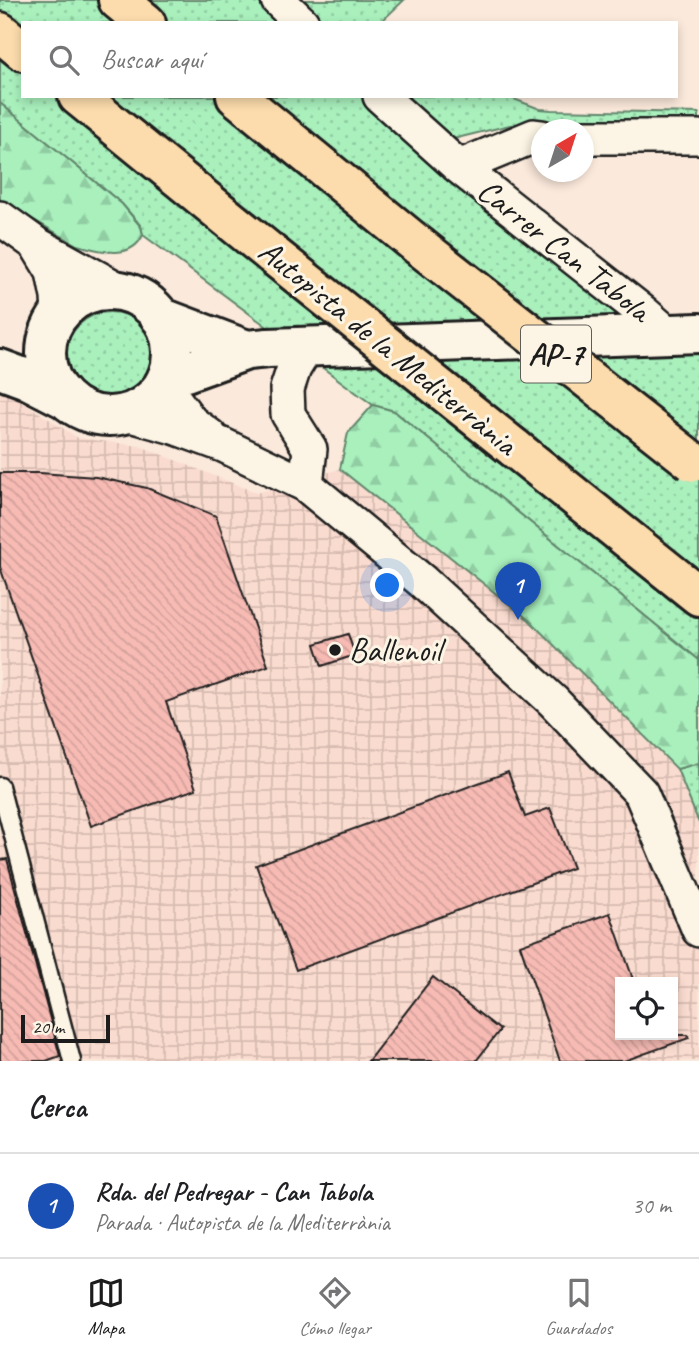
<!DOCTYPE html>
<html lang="es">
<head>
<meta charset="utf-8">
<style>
	body { margin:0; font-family:Caveat,sans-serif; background:#f2f2f2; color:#202124 }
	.controls { position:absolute; right:21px; bottom:21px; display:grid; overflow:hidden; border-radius:0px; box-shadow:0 4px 10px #0003 }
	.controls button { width:63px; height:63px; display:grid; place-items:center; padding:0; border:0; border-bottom:2px solid #e0e0e0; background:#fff; color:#202124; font:35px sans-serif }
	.compass { position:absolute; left:531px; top:119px; width:63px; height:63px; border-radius:50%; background:#fff; box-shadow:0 4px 10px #0003; rotate:39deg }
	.scale { position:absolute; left:21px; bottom:18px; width:89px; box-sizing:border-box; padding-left:7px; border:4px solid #1c1c1c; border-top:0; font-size:19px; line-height:24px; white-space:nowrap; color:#1c1c1c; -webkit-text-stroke:5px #fcf5e5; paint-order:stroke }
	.you { position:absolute; left:388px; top:586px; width:24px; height:24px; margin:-18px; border:5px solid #fff; border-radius:50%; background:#1a73e8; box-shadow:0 0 0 10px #1a73e833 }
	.badge { display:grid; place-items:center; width:46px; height:46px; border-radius:50%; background:#1c1c1c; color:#fff; font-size:23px; font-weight:700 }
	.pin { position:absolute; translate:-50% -58px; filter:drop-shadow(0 2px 4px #0008) }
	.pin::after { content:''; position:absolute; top:37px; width:24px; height:21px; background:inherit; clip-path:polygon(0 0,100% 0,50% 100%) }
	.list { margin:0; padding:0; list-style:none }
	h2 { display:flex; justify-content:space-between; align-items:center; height:91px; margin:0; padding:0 28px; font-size:30px }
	h2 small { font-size:23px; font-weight:400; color:#757577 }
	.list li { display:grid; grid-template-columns:46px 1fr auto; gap:21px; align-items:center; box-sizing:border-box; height:105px; padding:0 28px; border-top:2px solid #e0e0e0 }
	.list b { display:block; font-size:26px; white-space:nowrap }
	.list p { margin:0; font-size:23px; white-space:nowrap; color:#757577 }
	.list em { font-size:23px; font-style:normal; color:#757577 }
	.icon { flex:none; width:38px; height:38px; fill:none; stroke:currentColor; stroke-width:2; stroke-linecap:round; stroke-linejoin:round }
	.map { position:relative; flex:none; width:699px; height:1061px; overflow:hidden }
	.search { position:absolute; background:#fff; box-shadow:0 4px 10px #0003; left:21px; right:21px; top:21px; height:77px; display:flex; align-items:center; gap:18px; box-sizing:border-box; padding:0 24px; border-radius:0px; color:#757577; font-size:26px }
	.sheet { height:196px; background:#fff }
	nav { display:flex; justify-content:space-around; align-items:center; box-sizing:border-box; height:98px; border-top:2px solid #e0e0e0; background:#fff; font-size:19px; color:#757577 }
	nav a { display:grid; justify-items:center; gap:4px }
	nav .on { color:#1c1c1c }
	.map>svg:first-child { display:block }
	.industrial { fill:url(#industrial-grid); fill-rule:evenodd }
	.grass { fill:url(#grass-dots); stroke:#62866c; stroke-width:2 }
	.forest { fill:url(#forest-firs); stroke:#62866c; stroke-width:2 }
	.building { fill:url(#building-back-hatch); stroke:#1c1c1c; stroke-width:2 }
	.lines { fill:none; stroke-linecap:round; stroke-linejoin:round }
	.lane-casing { stroke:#1c1c1c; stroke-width:21 }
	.street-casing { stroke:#1c1c1c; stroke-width:38 }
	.secondary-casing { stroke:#1c1c1c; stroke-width:44 }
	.highway-casing { stroke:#1c1c1c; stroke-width:44 }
	.lane { stroke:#fcf5e5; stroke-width:16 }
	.street { stroke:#fcf5e5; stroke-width:33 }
	.secondary { stroke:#fcf5e5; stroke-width:38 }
	.highway { stroke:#fcdcac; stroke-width:38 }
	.highway-bridge-casing { stroke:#1c1c1c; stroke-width:44; stroke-linecap:butt }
	.highway-bridge { stroke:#fcdcac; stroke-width:38 }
	.poi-dot { fill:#1c1c1c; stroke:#fcf5e5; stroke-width:2.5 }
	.labels { text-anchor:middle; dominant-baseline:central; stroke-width:6; stroke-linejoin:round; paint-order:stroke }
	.shield { fill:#fcf5e5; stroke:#5f5d58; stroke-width:2 }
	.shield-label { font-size:32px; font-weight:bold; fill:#1c1c1c }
	.street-label { font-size:33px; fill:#1c1c1c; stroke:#fcf5e5 }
	.poi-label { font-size:33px; fill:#1c1c1c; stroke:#fcf5e5; text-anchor:start }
</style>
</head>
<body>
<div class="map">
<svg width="699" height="1061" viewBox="0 0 699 1061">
	<defs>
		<pattern id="industrial-grid" width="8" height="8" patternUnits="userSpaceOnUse" patternTransform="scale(1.75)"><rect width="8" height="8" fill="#fadbcf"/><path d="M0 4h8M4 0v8" fill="none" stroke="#d6bbb1"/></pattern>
		<pattern id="grass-dots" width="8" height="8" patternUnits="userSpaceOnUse" patternTransform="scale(1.75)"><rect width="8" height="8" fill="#a9f0bd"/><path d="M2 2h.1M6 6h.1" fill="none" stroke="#91cda2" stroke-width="1.8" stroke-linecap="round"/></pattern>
		<pattern id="forest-firs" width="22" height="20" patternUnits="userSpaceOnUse" patternTransform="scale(1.75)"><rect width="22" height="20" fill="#a9f0bd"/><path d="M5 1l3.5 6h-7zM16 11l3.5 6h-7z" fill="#91cda2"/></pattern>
		<pattern id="building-back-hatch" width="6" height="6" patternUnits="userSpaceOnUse" patternTransform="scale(1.75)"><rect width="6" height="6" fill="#f7bbb4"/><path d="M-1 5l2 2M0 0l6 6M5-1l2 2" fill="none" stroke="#d3a09a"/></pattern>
	</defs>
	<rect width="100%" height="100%" fill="#fbe9db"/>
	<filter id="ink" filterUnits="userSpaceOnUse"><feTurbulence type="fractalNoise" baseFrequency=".0143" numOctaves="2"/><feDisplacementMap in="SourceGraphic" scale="14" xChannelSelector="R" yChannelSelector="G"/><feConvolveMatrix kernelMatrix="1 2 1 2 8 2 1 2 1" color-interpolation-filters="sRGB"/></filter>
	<g filter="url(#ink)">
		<path class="industrial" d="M0,387L78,438L140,446L257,493L340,469L529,620L677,769L699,823V1061H0ZM620,982H673V1035H620Z"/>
		<path class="grass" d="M0,0H404L383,20L384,23H23V96H506L540,109L552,110L699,113V129L510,125L453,139L671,314H699V660L394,411L373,405L143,235L141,226L122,204L0,103Z
			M66 356a44 44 0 1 1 88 0a44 44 0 1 1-88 0Z
			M699,763V823L677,769Z"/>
		<path class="forest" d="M0,103L122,204L141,227L143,235C131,261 100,251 77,245L0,200Z
			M373,405L394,411L699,660V763L677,769L529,620L340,469L348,433Z"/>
		<path class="building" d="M0,473H40L96,477L147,488L216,516L268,666L166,702L196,789L91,826L0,567Z
			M348,634L355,655L322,666L315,644Z
			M508,772L525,817L550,808L573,868L296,970L256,865Z
			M7,859L60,1056L46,1061H0V860Z
			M610,913L634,982H620V1035H688L689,1038L624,1061H560L520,945Z
			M433,977L500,1030L476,1061H368Z"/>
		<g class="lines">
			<defs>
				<path id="lane" d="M0,786L72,1061"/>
				<path id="street" d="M278,0L302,23
					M380,96L459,167L644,313L668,334
					M584,137H699
					M459,167L534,136L542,137
					M0,218L36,244L123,292
					M36,244L53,272L58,297L59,315
					M163,384L191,422L210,436
					M127,414L174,427L223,445L306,485L422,581L553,701L641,793L699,930
					M306,485L310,449L288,414L287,389L294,368L307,347"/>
				<path id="secondary" d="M46 353a63 63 0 1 1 126 0a63 63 0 1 1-126 0Z
					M160,317L247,350
					M0,369L27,379L64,398
					M167,377L186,372L247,350L268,348L699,333"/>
				<path id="highway" d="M118,0L146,23
					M0,32L23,51
					M78,96L273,255
					M236,96L419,246
					M513,447L699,596"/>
			</defs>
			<use href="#lane" class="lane-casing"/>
			<use href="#street" class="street-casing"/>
			<use href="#secondary" class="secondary-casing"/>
			<use href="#highway" class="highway-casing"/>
			<use href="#lane" class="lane"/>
			<use href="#street" class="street"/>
			<use href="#secondary" class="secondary"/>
			<use href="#highway" class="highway"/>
			<defs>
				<path id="highway-bridge" d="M419,246L693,462
					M273,255L513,447"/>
			</defs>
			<use href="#highway-bridge" class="highway-bridge-casing"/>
			<use href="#highway-bridge" class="highway-bridge"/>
		</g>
	</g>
	<circle class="poi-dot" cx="335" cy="650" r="7"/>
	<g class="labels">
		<rect class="shield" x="521" y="325.5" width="70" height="57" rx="5"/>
		<g class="shield-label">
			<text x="556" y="354">AP-7</text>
		</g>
		<g class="street-label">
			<text transform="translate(564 250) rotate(38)">Carrer Can Tabola</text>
			<text transform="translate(388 347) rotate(39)">Autopista de la Mediterrània</text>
		</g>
		<g class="poi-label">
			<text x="349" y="650">Ballenoil</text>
		</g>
	</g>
</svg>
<div class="controls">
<button><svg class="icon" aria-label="locate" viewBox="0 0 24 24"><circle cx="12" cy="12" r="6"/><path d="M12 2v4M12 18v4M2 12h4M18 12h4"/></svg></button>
</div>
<svg class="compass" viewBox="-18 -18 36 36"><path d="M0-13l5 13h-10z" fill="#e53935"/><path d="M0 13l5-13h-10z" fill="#757577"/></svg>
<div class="scale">20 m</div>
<div class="you"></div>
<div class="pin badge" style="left:518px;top:620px;background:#1a4fb4">1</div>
<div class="search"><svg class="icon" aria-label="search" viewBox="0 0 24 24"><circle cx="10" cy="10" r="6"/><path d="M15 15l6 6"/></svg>Buscar aquí</div>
</div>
<section class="sheet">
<h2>Cerca<small></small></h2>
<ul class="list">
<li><span class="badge" style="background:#1a4fb4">1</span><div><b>Rda. del Pedregar - Can Tabola</b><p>Parada · Autopista de la Mediterrània</p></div><em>30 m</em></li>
</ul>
</section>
<nav>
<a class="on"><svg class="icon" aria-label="map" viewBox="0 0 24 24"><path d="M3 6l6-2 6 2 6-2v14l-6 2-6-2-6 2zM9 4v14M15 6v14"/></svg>Mapa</a>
<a><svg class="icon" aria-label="directions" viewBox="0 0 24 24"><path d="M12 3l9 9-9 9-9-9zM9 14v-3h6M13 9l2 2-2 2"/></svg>Cómo llegar</a>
<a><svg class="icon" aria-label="saved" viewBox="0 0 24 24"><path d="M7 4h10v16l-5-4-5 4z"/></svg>Guardados</a>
</nav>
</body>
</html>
